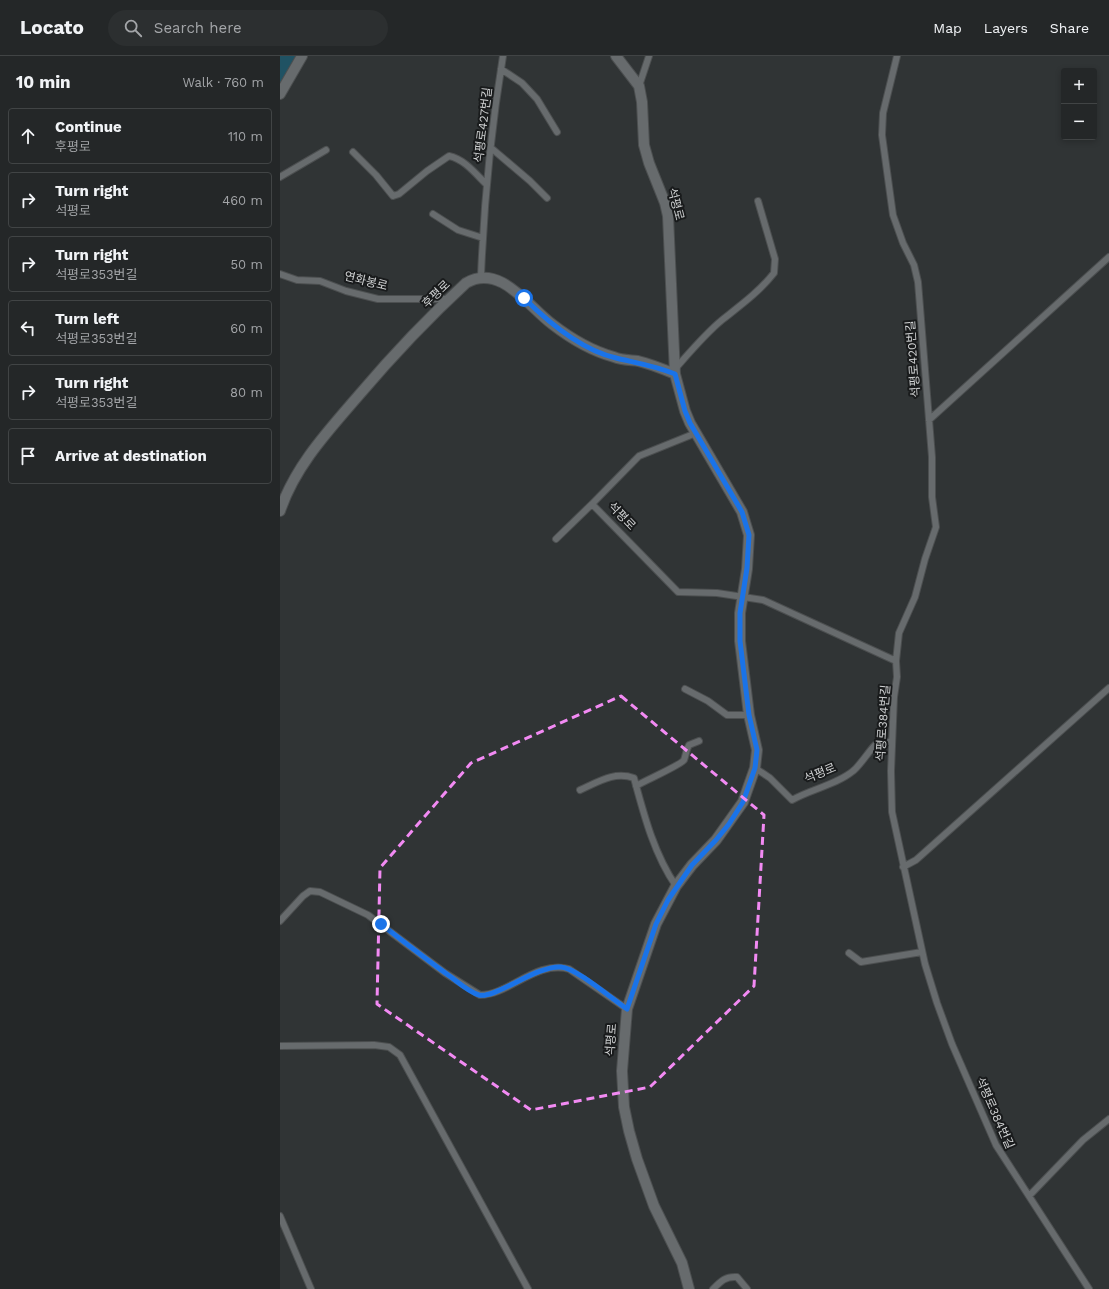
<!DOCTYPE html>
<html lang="en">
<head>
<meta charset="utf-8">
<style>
	body { margin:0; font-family:"Work Sans","Noto Sans KR",sans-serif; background:#2c2f30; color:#f1f3f6 }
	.controls { position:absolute; right:12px; top:12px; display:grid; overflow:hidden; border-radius:4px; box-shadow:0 2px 6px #0003 }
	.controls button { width:36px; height:36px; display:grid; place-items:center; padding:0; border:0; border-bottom:1px solid #414445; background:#242728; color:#f1f3f6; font:20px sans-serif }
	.stop { position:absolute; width:12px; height:12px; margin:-9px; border:3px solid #1a73e8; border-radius:50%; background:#fff }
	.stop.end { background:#1a73e8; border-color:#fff; box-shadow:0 1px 4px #0008 }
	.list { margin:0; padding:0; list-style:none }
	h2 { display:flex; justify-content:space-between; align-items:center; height:52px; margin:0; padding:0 16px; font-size:17px }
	h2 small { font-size:13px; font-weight:400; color:#a3a5a8 }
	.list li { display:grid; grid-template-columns:26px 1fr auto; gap:12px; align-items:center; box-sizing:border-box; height:56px; margin:0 8px 8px; padding:0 8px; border:1px solid #414445; border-radius:4px }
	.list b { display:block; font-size:15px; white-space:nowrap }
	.list p { margin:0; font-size:13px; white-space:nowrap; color:#a3a5a8 }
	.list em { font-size:13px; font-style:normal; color:#a3a5a8 }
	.icon { flex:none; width:22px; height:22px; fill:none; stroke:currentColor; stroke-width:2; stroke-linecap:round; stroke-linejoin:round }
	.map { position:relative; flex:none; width:829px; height:1233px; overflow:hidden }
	header { display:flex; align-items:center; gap:24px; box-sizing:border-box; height:56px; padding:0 20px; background:#242728; border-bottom:1px solid #414445 }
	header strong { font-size:19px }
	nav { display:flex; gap:22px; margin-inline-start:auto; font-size:14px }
	.search { width:280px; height:36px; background:#2c2f30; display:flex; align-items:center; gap:10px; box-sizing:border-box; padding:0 14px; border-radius:22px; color:#a3a5a8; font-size:15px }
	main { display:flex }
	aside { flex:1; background:#242728 }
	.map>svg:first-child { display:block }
	.green { fill:#205263 }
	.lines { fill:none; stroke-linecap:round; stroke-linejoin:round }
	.service-casing { stroke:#4c4f50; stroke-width:8 }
	.minor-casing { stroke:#4c4f50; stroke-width:12 }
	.service { stroke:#676b6d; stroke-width:6 }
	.minor { stroke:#676b6d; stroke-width:10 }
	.route { stroke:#1a73e8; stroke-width:5 }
	.marked { fill:none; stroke:#f28af3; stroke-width:3; stroke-dasharray:8 5; stroke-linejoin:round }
	.labels { text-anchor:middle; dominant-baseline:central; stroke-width:4; stroke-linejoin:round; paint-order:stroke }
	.street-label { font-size:12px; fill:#d0d2d3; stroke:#191b1c }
</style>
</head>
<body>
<header>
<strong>Locato</strong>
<div class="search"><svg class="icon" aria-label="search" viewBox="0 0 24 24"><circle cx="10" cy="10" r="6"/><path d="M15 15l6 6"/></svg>Search here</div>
<nav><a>Map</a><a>Layers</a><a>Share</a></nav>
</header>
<main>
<aside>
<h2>10 min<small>Walk · 760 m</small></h2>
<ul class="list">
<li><svg class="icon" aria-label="ahead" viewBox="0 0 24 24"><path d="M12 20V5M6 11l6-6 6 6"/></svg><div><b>Continue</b><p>후평로</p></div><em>110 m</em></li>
<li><svg class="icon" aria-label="right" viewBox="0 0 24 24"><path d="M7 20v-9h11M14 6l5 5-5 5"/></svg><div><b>Turn right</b><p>석평로</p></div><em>460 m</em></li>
<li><svg class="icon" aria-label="right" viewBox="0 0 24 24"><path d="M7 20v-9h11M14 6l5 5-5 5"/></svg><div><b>Turn right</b><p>석평로353번길</p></div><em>50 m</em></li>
<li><svg class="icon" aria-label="left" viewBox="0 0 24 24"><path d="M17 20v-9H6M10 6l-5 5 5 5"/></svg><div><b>Turn left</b><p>석평로353번길</p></div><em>60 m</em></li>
<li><svg class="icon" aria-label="right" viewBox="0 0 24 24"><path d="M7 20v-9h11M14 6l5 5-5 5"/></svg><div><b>Turn right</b><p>석평로353번길</p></div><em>80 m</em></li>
<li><svg class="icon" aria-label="arrive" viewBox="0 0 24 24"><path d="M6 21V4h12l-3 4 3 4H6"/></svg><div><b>Arrive at destination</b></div></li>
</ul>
</aside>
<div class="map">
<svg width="829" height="1233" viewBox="0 0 829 1233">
	<rect width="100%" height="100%" fill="#303435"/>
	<path class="green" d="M0,0H19L0,32Z"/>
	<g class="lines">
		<defs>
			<path id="service" d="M221,13L242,27L257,43L277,76
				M359,30L369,0
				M210,91L250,125L267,142
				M73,96L96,119L113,140L119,138L147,115L169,100C184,103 195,117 206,128
				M0,121L46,94
				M153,158L178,174L203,182
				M0,218L17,224L40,225L66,235L98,243H168
				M201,220C204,146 211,73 223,0
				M395,313C410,296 425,278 442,264C461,249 479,236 494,217L495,203L478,145
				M649,364L829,201
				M416,377L359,400L312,448L398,536L437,537L483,544L616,605L617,621L614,641L611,715L612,756L645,908L657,947L672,988L716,1089L809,1233
				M276,483L312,448
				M616,605L619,577L635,541L645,503L656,471L652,441V401L638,226L634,209L623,187L613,159L602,79L603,57L617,0
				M405,633L428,645L447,659H469
				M475,712L490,722L512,744C531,733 556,729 573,715C581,709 594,687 599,686C603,685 608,686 612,686
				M356,730C364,725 401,709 404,704C406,699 406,694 409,689L419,685
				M300,734C318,726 334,715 354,722C364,759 374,798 396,830
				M623,811L636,804L829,632
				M0,865L23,840L30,835L40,836L88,859L165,917L200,939C229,939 256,904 289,913L347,953
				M569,897L581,906L642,896
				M0,990L94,989L109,991L120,999L248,1233
				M749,1140L803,1084L829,1063
				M0,1160L31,1233
				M433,1233C441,1225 446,1220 457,1221L467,1233"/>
			<path id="minor" d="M336,0L359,30L362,46L364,89L369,107L385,147L388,160L395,318L405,355L410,367L462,456L469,479L467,513L460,557V585L469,659L477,694L475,712L463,746L436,784L412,809L396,830L376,868L347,953L342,1015L344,1051L349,1075L357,1103L374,1150L402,1207L409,1233
				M0,38L22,0
				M0,455C15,410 48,375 79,339C113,299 148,262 186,227C220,207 248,250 272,268C290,282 312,295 334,301C341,304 350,304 358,305C371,308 383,313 395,318"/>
		</defs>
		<use href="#service" class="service-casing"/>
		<use href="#minor" class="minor-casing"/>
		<use href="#service" class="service"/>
		<use href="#minor" class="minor"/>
	</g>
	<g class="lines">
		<path class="route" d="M101,868C124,886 147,904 171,921C179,927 189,936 199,939C215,943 257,909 281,911C296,912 332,943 347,953L376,868L388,844L412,809L436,784L449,768L463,746L475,712L477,694L469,659L460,585V557L467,512L469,479L462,456L410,367L405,355L395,318C376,310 357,307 336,302C301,294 269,267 244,242"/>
	</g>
	<path class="marked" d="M341,640L484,759L474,930L370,1031L251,1054L97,948L100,812L191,707Z"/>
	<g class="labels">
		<g class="street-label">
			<text transform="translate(203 69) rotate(-83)">석평로427번길</text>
			<text transform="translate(396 148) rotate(76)">석평로</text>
			<text transform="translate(86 225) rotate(14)">연화봉로</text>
			<text transform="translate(156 238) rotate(-44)">후평로</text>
			<text transform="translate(633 303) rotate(-94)">석평로420번길</text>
			<text transform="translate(342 460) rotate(46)">석평로</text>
			<text transform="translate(603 667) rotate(-86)">석평로384번길</text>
			<text transform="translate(540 717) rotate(-22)">석평로</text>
			<text transform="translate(331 984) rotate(-86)">석평로</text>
			<text transform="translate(715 1057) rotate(66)">석평로384번길</text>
		</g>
	</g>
</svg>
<div class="controls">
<button>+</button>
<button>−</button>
</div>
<div class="stop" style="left:244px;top:242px"></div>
<div class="stop end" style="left:101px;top:868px"></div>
</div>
</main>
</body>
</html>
